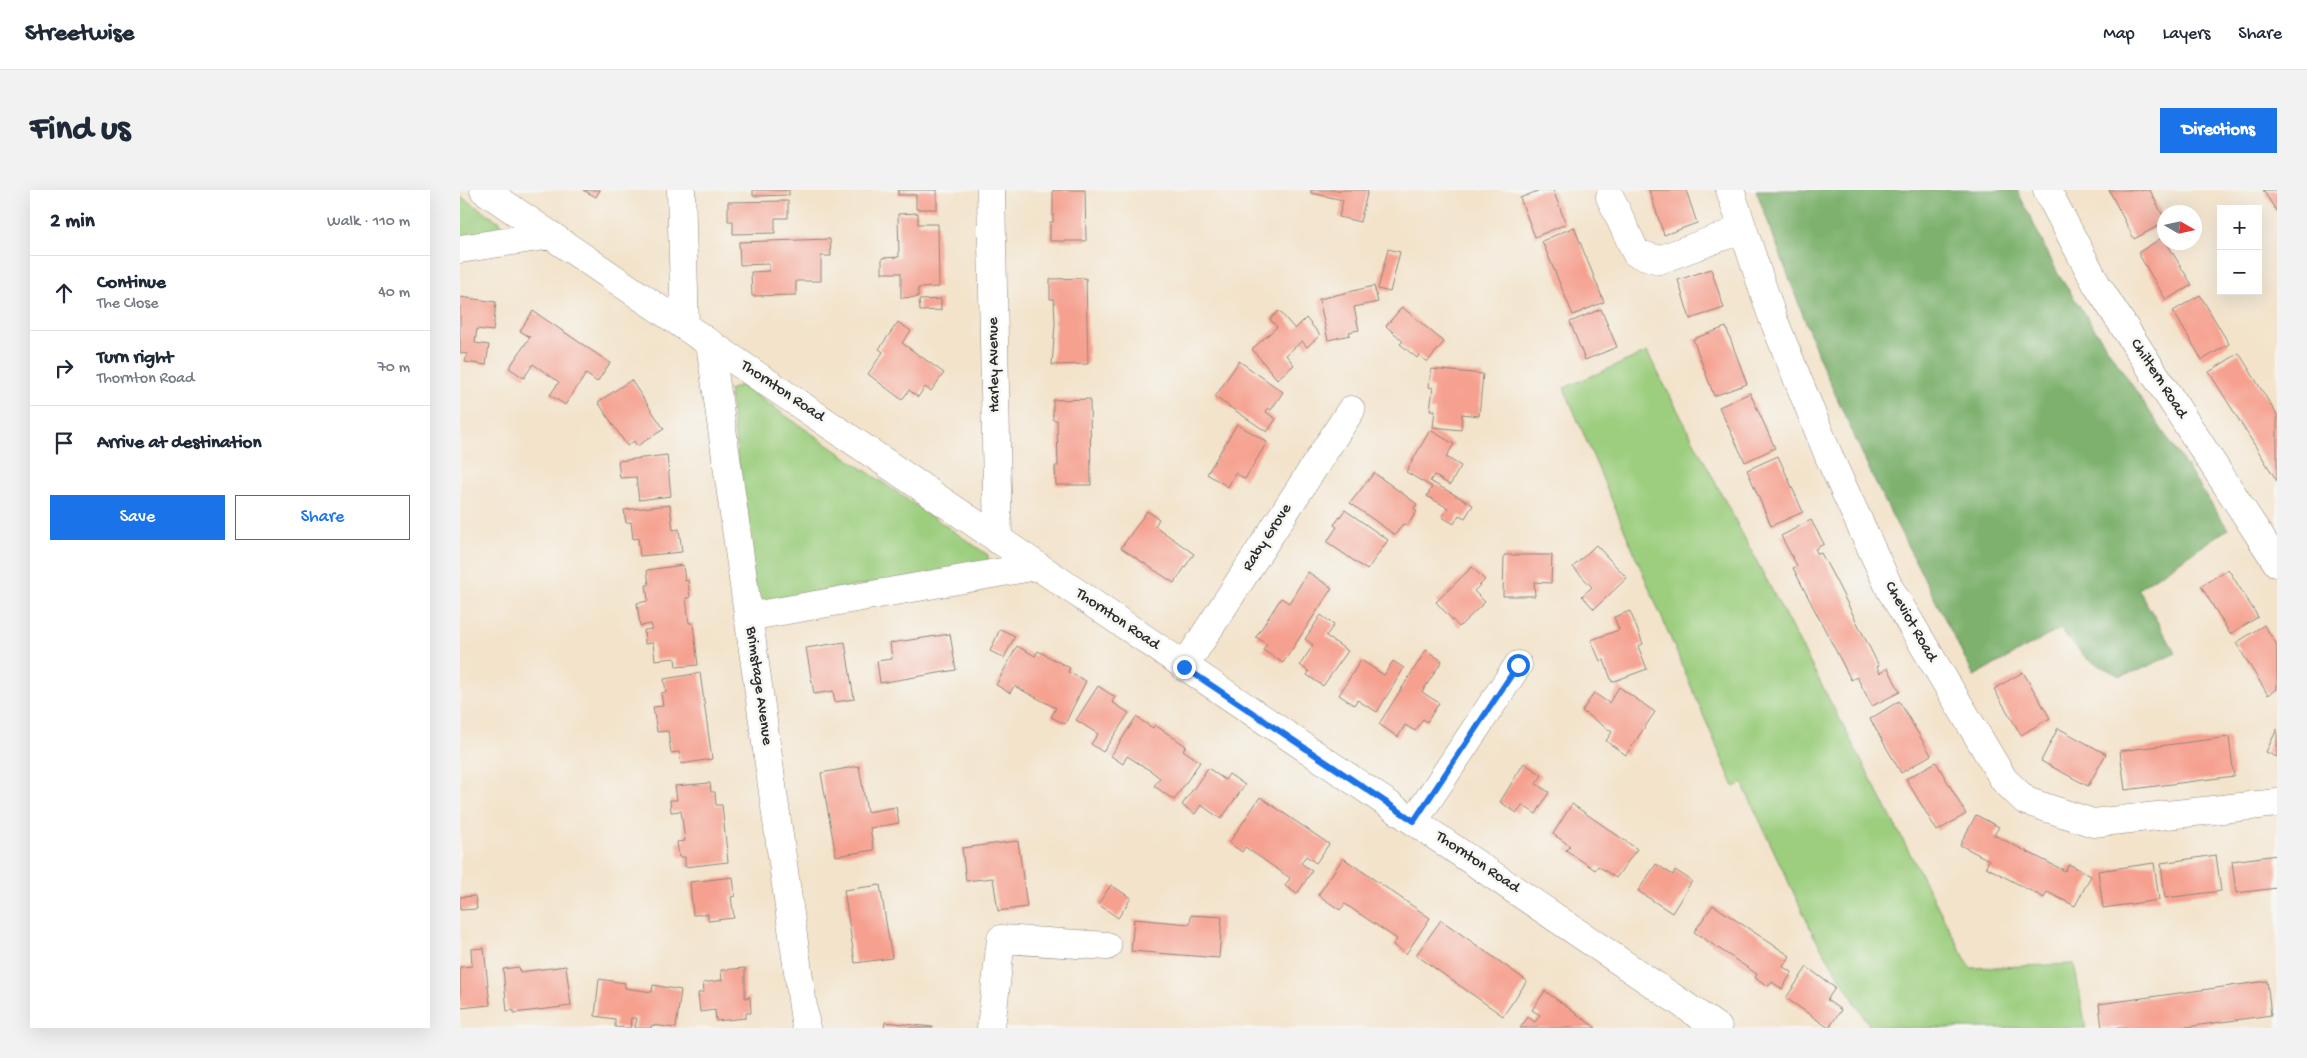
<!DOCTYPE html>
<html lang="en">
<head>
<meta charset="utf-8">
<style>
	body { margin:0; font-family:"Gochi Hand",sans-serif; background:#f2f2f3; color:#1f2937 }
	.controls { position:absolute; right:15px; top:15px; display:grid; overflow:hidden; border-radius:0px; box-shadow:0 5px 20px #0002 }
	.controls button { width:45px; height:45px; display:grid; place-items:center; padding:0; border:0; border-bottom:1px solid #e0e1e3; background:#fff; color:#1f2937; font:25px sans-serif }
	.compass { position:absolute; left:1697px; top:15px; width:45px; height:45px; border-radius:50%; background:#fff; box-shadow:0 5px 20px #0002; rotate:99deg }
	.stop { position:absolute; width:15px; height:15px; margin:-11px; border:4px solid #1a73e8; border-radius:50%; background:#fff }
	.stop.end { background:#1a73e8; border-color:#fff; box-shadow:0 1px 5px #0008 }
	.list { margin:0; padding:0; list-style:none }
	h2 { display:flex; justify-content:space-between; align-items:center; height:65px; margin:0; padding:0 20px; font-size:21px }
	h2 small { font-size:16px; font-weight:400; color:#747a83 }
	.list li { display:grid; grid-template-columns:32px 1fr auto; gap:15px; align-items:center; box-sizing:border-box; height:75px; padding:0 20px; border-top:1px solid #e0e1e3 }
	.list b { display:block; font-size:19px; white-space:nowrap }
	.list p { margin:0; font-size:16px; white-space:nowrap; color:#747a83 }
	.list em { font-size:16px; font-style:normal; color:#747a83 }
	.actions { display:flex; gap:10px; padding:15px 20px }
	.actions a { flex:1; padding:11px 0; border:1px solid #1a73e8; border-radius:0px; text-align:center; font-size:18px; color:#1a73e8 }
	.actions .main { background:#1a73e8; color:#fff }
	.icon { flex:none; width:28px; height:28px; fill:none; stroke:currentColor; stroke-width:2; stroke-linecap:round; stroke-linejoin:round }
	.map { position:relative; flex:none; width:1817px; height:838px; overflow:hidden; border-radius:0px }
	header { display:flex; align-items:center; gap:30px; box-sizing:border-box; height:70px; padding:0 25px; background:#fff; border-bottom:1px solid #e0e1e3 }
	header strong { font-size:24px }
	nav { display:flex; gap:28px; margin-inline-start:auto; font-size:18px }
	.intro { display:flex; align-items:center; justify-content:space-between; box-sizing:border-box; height:120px; padding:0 30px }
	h1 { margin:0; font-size:35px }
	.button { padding:12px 22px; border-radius:0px; background:#1a73e8; color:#fff; font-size:18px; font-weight:700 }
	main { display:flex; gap:30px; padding:0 30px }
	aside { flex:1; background:#fff; border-radius:0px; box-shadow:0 5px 20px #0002 }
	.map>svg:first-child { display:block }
	.green { fill:#9cce7e; stroke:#647c54 }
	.forest { fill:#7db16d; stroke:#546e4c }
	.building { fill:#f6a190 }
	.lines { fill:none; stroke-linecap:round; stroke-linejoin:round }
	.minor-casing { stroke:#8f877b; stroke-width:29 }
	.minor { stroke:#fff; stroke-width:28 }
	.route { stroke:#1a73e8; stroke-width:6 }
	.labels { text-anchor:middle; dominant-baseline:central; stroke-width:5; stroke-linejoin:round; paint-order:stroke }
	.street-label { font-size:16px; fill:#2b2b2b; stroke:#f6f6f2 }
</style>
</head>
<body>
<header>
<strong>Streetwise</strong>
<nav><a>Map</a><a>Layers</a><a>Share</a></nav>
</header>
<div class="intro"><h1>Find us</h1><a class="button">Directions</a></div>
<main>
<aside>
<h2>2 min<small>Walk · 110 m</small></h2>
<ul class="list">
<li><svg class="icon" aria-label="ahead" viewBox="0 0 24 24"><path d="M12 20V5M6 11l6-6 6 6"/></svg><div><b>Continue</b><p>The Close</p></div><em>40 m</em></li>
<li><svg class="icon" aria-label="right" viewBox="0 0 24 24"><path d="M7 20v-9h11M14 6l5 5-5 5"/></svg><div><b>Turn right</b><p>Thornton Road</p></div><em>70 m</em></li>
<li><svg class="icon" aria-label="arrive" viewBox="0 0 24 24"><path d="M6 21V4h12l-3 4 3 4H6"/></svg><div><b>Arrive at destination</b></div></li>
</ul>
<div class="actions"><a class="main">Save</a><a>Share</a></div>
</aside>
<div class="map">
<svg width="1817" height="838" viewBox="0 0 1817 838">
	<rect width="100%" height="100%" fill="#f6f6f2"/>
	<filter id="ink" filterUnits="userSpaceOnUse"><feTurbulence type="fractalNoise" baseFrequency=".02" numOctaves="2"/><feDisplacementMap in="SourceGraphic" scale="10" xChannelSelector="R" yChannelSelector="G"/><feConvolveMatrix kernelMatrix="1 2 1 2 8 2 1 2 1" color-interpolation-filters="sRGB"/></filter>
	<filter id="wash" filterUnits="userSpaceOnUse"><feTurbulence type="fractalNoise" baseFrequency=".0096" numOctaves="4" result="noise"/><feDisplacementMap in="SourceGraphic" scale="20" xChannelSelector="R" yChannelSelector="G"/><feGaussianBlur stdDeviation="1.12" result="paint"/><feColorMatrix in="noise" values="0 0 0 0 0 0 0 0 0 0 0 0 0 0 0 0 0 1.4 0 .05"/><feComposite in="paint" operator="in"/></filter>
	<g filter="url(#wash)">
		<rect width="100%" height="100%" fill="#f3e3cb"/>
		<path class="green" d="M0,6L41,33L40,41L0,47Z
			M1187,162L1510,778L1614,774L1626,838H1411L1354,746L1282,593L1274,597L1104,198Z
			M281,195L528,365V375L296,412L269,200Z"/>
		<path class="forest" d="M1296,0H1557L1598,84L1768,339L1678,399L1716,463L1680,480L1660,486L1627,469L1600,439L1514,486L1415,292L1361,173Z"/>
		<g id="blocks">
			<path class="building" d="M123,0H140L136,7Z
				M293,0H329V5L293,6Z
				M438,0H477V19H456V5H438Z
				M593,0H625L626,51H590V32H593Z
				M851,0H908L900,32L879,27L883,10L851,3Z
				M1080,0H1093L1106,34L1075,47L1060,8Z
				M1189,0H1226L1237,33L1204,45Z
				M1649,0H1690L1704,28V33L1674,49Z
				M1803,0H1817V22Z
				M328,11V28H315V43L273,44V31H268V12Z
				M458,23V34H478L479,97L458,98V107L441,108V83H422V68L439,67L438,24Z
				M1114,37L1144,112L1113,125L1082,51Z
				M1703,47L1732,95L1706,110L1678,63Z
				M370,49L371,66H361V91H336V105L292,106L291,82L309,81V74L280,75L279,52Z
				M928,59L940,62L930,102L918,99Z
				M1251,79L1264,118L1230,129L1218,90Z
				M626,88L628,174L592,175L595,134L594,109H590V89Z
				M914,96L918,112L894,117L899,140L889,142L890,145L868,150L859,109Z
				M1740,105L1769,154L1742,170L1713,121Z
				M0,107L36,112L33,141L17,139L15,153L29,155L26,175L5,172L7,164L0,163Z
				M481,109V120L460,121L459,110Z
				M942,117L984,152L967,172L959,165L957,168L940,154L943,151L926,136Z
				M1141,119L1157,157L1125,170L1110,132Z
				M73,121L150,173L137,192L126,184L105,215L90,205L99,192L73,174L64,188L49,178L70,147L60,141Z
				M819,121L835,139L846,128L860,145L847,157L842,151L826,165L834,175L817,189L792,159L817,137L810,129Z
				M438,132L451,141L442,153L484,183L471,201L465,197L458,207L449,200L442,210L408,184L423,162L419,159Z
				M1266,137L1287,194L1254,206L1233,149Z
				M1779,163L1817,225V291L1749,182Z
				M779,171L823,202L811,220L808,218L806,222L816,229L807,242L755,207Z
				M971,179L1023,184L1019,226L1002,224L1001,240L973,237L975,220H970L973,198L969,197Z
				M171,190L204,239L177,256L174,251L167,256L138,212Z
				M1290,203L1315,258L1285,272L1259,217Z
				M630,209L631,295H596L595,276H598L597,230H593V210Z
				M777,234L807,252L785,289L775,283L768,297L747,284Z
				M970,240L994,254L986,267L1001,276L990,295L974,285L970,291L1013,315L1005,328L999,325L994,334L982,327L988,318L967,306L972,297L946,282Z
				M207,265L211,306L179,310L176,287L160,288L158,271Z
				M1318,266L1343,322L1311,336L1287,280Z
				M914,283L957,314L954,319L957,321L947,336L943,334L935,345L890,313Z
				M210,315L213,340L219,339L222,362L180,366L178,348L173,349L171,332L166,333L164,320Z
				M885,320L928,350L907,380L867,352L877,337L874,335Z
				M687,321L699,329L695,336L734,364L714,393L661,358Z
				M1351,330L1364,354L1355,359L1358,364L1361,363L1376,391L1419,476L1417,477L1420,483L1428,478L1440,502L1412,516L1397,487L1391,490L1333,378L1337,376L1321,346Z
				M1136,355L1167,388L1134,419L1122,406L1132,397L1113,377Z
				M1044,365H1092L1091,393L1074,392L1075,406H1043Z
				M223,375L225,391L228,390L230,408H226L229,433H233L238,475L216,477L215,468L195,470L193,453L185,454L184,440L192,439L191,434L180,436L177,413L188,411L186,395H189L187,380Z
				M1012,377L1025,390L1014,401L1025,412L999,437L976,412Z
				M1768,379L1798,427L1770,444L1741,396Z
				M848,382L872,398L823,473L803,460L807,454L796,447L821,408L829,413Z
				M1170,421L1183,454L1178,456L1187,479L1152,492L1144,470L1140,471L1131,450L1159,440L1154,427Z
				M861,425L874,435L866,446L888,461L863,496L847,485L849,482L840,475L853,455L845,449Z
				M1804,435L1817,455V499L1808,505L1776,453Z
				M540,439L555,446L544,468L530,461Z
				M490,444L496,480L420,493L417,471L432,469L430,453Z
				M385,452L394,509L375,512L373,501L354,504L346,458Z
				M557,456L575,466L578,461L610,478L608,482L626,491L605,534L591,527L596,518L554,496L550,503L536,495Z
				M966,460L982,471L962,502L979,513L967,532L963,529L955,541L945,535L938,547L919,534Z
				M901,470L924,485L933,471L944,478L917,522L897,510L894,515L879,505Z
				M1563,482L1590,528L1561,545L1534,499Z
				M240,483L252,569L221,574L219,562L211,563L208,541L197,542L193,517L203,516L201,503L206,502L204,489Z
				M638,496L655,507L652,512L669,523L643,562L631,554L638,544L616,530Z
				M1159,497L1195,522L1166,565L1146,551L1152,542L1122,521L1134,503L1149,513Z
				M1439,511L1471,565L1441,583L1410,529Z
				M676,527L693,538L695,535L726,556L723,560L740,572L714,610L694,596L700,588L691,581L667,566L663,574L651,566Z
				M1598,538L1646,564L1628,596L1581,571Z
				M1817,539V567L1806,562Z
				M1769,547L1774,586L1665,600L1660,561Z
				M1476,572L1506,624L1477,641L1446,589Z
				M1064,573L1082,585L1076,594L1089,602L1076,624L1062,615L1057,623L1040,612Z
				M399,576L407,622L436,617L439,633L410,638L414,660L376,666L361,583Z
				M748,578L765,590L769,584L785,595L761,629L741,615L735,624L722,615Z
				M250,593L251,602H255L256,615H262L268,672L225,677V667H219L217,652L225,651L221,621L211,622L210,610H217L215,596Z
				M800,607L869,654L856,673L846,666L841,673L852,681L837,704L825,696L830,688L785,657L782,662L769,653Z
				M1112,614L1177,659L1156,688L1138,676L1135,680L1106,660L1110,656L1093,644Z
				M1516,625L1539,637L1534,645L1605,681L1609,674L1631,686L1615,716L1587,702L1584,708L1526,677L1529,670L1500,655Z
				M558,651L567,717L538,721L533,688L506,691L502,658Z
				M1756,665L1761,701L1705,708L1701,673Z
				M1817,665V698L1776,703L1772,671Z
				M883,668L970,728L946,764L933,755L937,749L885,714L880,720L858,705Z
				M1694,673L1699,710L1643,718L1638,681Z
				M1196,674L1213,685L1215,680L1232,691L1212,723L1178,701Z
				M273,687L275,706L271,707L274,728L248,731V724L233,725L230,692Z
				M420,695L432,768L395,773L384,700Z
				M651,695L671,708L658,728L638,714Z
				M15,706L17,719L0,720V707Z
				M1253,715L1330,766L1323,777L1332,782L1322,799L1312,792L1309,796L1295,788L1297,784L1234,742Z
				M731,725L762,727L759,768L671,761L674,729L730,734Z
				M981,730L1067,791L1043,826L956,765Z
				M24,758L30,815L0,818V777L12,776L11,759Z
				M106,776L111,816L54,823V820L47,821L43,779L59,777L60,782Z
				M1347,777L1375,798L1367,810L1381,820L1369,838L1326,808Z
				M285,778V808L290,807L291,823H286V828L256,831L255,820L240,822L238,803L244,802L243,793L262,790L261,780Z
				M139,789L165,793V798L192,802L193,795L221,800L216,838L192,835L191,838H175L177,828H171L170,838L155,837V829L135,826Z
				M1807,791L1811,825L1719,838H1642L1639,814Z
				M1085,801L1136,838H1060L1068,827L1075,832L1080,825L1072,820Z
				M425,832L473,837V838H424Z"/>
		</g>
	</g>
	<g filter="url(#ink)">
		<use href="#blocks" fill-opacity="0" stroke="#8f877b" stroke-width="1"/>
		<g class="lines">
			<defs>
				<path id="minor" d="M24,0L1258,838
					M221,0L225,136
					M531,0L538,350
					M1270,0L1312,126L1370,269L1430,399L1544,590L1566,611L1633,633L1817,613
					M1587,0L1637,95L1817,373
					M1150,7L1176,63L1199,70L1283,39
					M0,59L91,45
					M250,153L346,838
					M288,427L577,376
					M724,477L891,220
					M954,631L1058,475
					M531,838L541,749L647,756"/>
			</defs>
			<use href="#minor" class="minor-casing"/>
			<use href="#minor" class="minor"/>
		</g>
	</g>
	<g class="lines" filter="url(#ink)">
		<path class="route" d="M724,477L954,631L1058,475"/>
	</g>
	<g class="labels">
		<g class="street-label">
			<text transform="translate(535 175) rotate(-91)">Harley Avenue</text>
			<text transform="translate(1698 189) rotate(57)">Chiltern Road</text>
			<text transform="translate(322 202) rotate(34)">Thornton Road</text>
			<text transform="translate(808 348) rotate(-57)">Raby Grove</text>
			<text transform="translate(657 430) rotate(34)">Thornton Road</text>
			<text transform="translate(1450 432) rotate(60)">Cheviot Road</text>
			<text transform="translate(298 496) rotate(82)">Brimstage Avenue</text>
			<text transform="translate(1017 673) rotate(34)">Thornton Road</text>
		</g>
	</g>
</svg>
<div class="controls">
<button>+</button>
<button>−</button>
</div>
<svg class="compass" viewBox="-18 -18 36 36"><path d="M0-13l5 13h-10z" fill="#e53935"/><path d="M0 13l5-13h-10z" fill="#747a83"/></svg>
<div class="stop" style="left:1058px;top:475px"></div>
<div class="stop end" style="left:724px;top:477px"></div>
</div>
</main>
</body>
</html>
